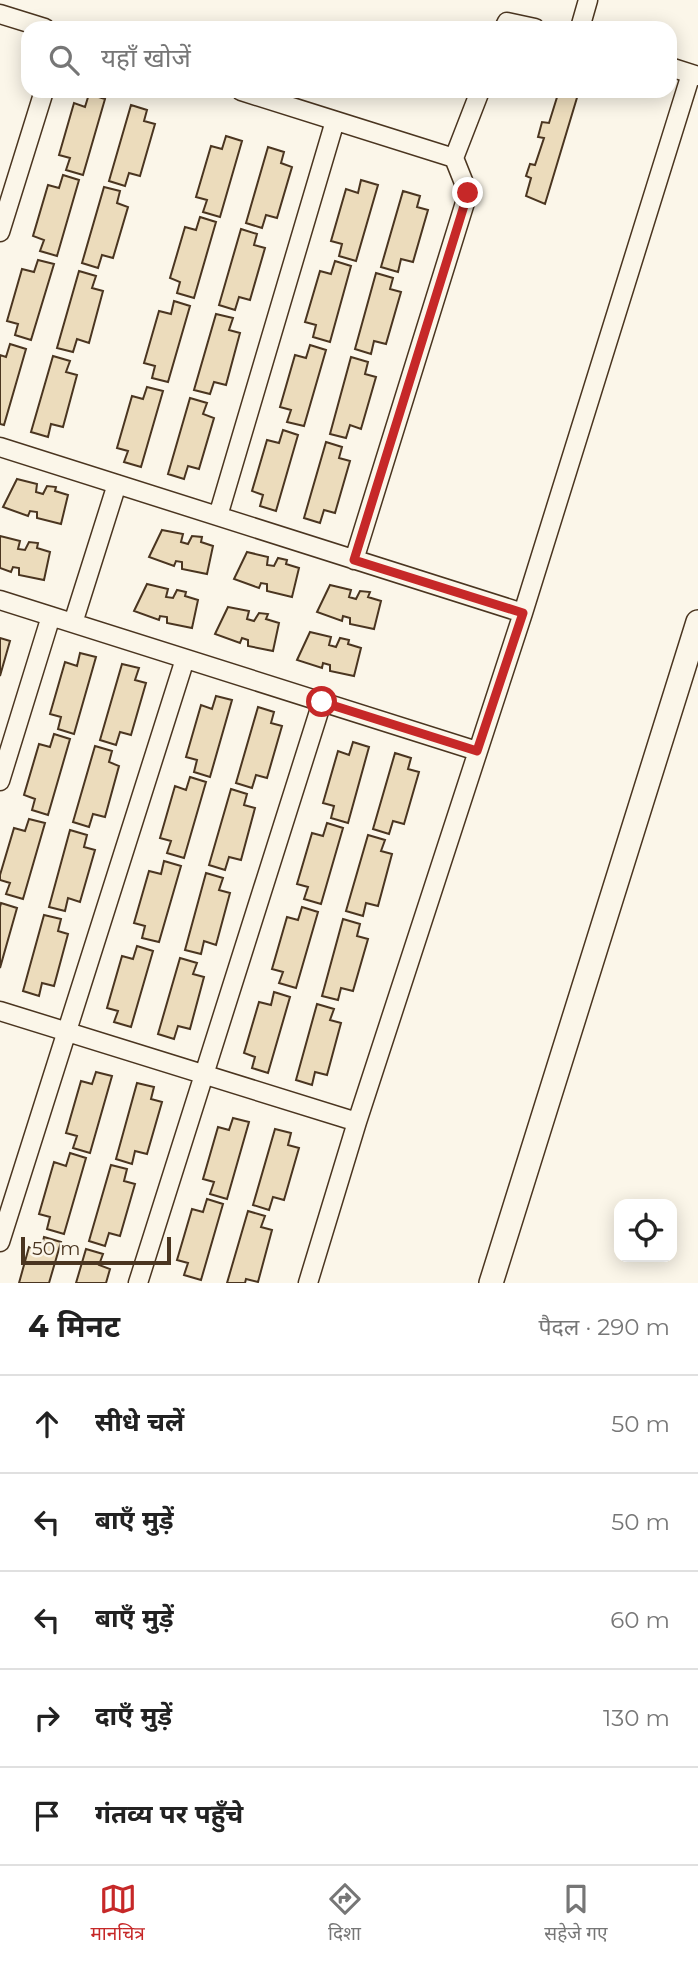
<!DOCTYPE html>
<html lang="hi">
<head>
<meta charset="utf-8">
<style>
	body { margin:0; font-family:Montserrat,"Noto Sans Devanagari",sans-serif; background:#f6f6f6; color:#222 }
	.controls { position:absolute; right:21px; bottom:21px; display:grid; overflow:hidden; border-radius:14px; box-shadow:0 4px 18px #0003 }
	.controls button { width:63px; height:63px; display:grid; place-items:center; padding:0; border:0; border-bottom:2px solid #e0e0e0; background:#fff; color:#222; font:35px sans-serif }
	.scale { position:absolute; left:21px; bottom:18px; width:150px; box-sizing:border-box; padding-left:7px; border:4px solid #4a3520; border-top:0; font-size:19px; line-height:24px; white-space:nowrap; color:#4a3520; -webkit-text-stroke:5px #fbf6e9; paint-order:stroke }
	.stop { position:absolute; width:21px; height:21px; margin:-16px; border:5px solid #c62828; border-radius:50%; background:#fff }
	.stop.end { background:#c62828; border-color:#fff; box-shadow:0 2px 7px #0008 }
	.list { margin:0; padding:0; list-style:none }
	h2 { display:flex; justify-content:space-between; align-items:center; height:91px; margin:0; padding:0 28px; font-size:30px }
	h2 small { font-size:23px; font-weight:400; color:#767676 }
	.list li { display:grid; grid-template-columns:46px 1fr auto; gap:21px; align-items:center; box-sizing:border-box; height:98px; padding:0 28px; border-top:2px solid #e0e0e0 }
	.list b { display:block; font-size:26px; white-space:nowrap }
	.list em { font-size:23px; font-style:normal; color:#767676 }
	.icon { flex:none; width:38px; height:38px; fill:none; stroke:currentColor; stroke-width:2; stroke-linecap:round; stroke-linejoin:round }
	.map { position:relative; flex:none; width:698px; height:1283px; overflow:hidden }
	.search { position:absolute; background:#fff; box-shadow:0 4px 18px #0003; left:21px; right:21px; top:21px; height:77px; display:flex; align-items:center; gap:18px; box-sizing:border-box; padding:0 24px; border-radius:21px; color:#767676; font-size:26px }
	.sheet { height:581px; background:#fff }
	nav { display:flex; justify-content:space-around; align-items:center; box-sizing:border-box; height:98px; border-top:2px solid #e0e0e0; background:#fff; font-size:19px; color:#767676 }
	nav a { display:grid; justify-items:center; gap:4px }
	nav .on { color:#c62828 }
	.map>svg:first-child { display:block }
	.building { fill:#ecdcbc; stroke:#4a3520; stroke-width:2 }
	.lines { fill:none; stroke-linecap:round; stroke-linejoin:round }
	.minor-casing { stroke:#4a3520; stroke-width:21 }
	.tertiary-casing { stroke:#4a3520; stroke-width:26 }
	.minor { stroke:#fbf6e9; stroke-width:18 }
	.tertiary { stroke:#fbf6e9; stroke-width:23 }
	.route { stroke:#c62828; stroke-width:9 }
</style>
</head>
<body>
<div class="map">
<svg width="698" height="1283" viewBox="0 0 698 1283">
	<rect width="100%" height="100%" fill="#fbf6e9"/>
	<path class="building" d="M579,91L545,204L526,196L531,178L526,176L530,164L535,165L544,138L538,137L542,122L549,123L558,94L552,91Z
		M89,94L105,99L83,175L66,170L70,158L59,155L74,103L85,107Z
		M131,105L147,110L144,121L155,124L140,176L129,173L125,186L109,181Z
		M226,136L242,141L220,217L203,212L207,200L196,197L211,146L222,149Z
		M268,147L284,152L281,163L292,167L277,218L266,215L262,228L246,223Z
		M63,175L79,180L57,256L40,251L44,240L33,236L48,185L59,188Z
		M361,180L378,185L356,261L339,256L342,244L331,241L346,189L358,193Z
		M104,187L120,191L117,203L128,207L113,258L102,255L98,268L82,263Z
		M403,191L420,196L417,207L428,210L413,262L401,259L398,272L381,267Z
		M200,217L216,222L194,298L177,293L180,282L170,278L185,227L196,230Z
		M241,229L257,234L254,245L265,248L250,300L239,297L235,310L219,305Z
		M38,260L54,264L31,340L15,335L18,324L7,321L22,269L34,272Z
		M335,261L351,266L330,342L313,337L316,325L305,322L320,271L331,274Z
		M79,271L96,276L92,288L103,291L89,343L77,339L73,352L57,348Z
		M376,273L393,278L390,289L401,292L386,344L374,341L371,354L355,349Z
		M174,301L190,306L168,382L152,378L155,366L144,363L159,311L171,314Z
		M216,314L233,318L229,330L240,333L226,385L214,382L210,394L194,390Z
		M10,344L26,349L4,425L0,424V355L6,357Z
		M310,345L326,350L304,426L287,422L291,410L280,407L295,355L306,358Z
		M53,356L70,361L66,372L77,375L63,427L51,424L48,437L31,432Z
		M351,357L368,362L365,374L376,377L361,429L350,425L346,438L330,434Z
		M147,387L163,391L141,467L124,462L128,451L117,448L132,396L143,399Z
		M190,398L207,403L203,414L214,418L199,469L188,466L184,479L168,474Z
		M283,430L298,435L276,511L260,506L263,495L252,491L267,440L279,443Z
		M326,442L342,447L339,458L350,461L335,513L324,510L320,523L304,518Z
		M17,479L37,484L36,492L43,494L47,486L56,487L55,491L68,495L61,524L37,518V512L30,511L28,516L3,507Z
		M162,530L183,534L181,542L188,544L192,536L202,537L201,542L213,546L207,574L182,569V562L176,561L174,566L149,557Z
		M0,536L20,541L18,549L25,550L29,542L38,543L37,548L50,552L44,580L19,575V568L13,567L11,572L0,568Z
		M247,552L268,557L267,565L274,566L278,558L287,560L286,564L299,568L292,597L267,591V584L261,583L259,588L234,579Z
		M147,584L168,589L166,597L173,598L177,590L186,592L185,596L198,600L192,628L167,623V617L160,616L159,620L134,611Z
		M330,585L351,590L349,597L356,599L360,591L370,592L368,597L381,601L374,629L350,624V618L343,616L342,621L317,612Z
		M228,607L249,611L247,619L254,621L259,613L268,614L266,619L279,623L273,651L248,646V640L242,638L240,643L215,634Z
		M310,632L331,637L329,645L336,647L340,638L349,640L348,644L361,648L354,676L330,671V665L323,663L322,668L297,660Z
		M0,638L10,641L0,676Z
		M80,653L96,657L74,734L58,729L61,717L50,714L65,662L77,666Z
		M122,664L139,668L135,680L146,683L131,735L120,732L116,745L100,740Z
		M216,696L232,700L210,777L194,772L197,760L186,757L201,705L212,709Z
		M258,707L274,712L271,723L282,726L267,778L256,775L252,788L236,783Z
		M54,734L70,739L48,815L32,810L35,799L24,795L39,744L50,747Z
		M353,742L369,747L348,823L331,818L334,806L323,803L338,751L349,755Z
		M95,746L112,751L109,762L119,766L105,817L93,814L89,827L73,822Z
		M395,753L411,758L408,769L419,772L404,824L393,821L389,834L373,829Z
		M190,777L206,782L184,858L167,853L171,841L160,838L175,786L186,790Z
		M231,789L247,794L244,805L255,808L241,860L229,857L225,870L209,865Z
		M29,819L45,823L23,899L6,894L10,883L0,880V875L14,828L25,831Z
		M327,823L343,828L321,904L304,899L308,887L297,884L312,833L323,836Z
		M70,830L87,835L84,847L95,850L80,902L68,898L65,911L49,907Z
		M368,835L385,840L381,851L392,854L378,906L366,903L363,916L346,911Z
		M164,861L181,866L159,942L142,938L145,926L134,923L149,871L161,874Z
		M206,873L223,878L219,890L230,893L216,945L204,941L201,954L185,950Z
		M1,903L17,908L0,968V907Z
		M302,907L318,912L296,988L279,983L283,972L272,969L287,917L298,920Z
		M44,915L61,919L58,931L68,934L54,986L42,983L39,996L23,991Z
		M343,919L360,924L357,936L368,939L353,991L341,988L338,1000L322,996Z
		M137,946L153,951L131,1027L114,1022L118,1011L107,1008L122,956L133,959Z
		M180,958L197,963L193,974L204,977L190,1029L178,1026L174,1039L158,1034Z
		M274,992L290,997L268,1073L252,1068L255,1057L244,1053L259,1002L271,1005Z
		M317,1004L334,1009L330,1020L341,1023L327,1075L315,1072L312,1085L296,1080Z
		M96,1072L112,1076L90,1153L73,1148L77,1136L66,1133L81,1081L92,1084Z
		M137,1083L154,1087L151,1099L162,1102L147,1154L135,1151L132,1164L116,1159Z
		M233,1118L249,1122L227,1199L210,1194L214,1182L203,1179L218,1127L229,1130Z
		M275,1129L291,1133L288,1145L299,1148L284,1200L273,1197L269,1210L253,1205Z
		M70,1153L86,1158L64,1234L47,1229L50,1217L39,1214L54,1162L66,1166Z
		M111,1165L127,1169L124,1181L135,1184L120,1236L109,1233L105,1246L89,1241Z
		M207,1199L223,1204L201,1280L184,1275L188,1263L177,1260L192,1209L203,1212Z
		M248,1211L265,1216L261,1227L272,1230L258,1282L246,1279L245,1283H227Z
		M44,1237L61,1242L49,1283H19L29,1247L41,1250Z
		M86,1249L103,1254L99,1265L110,1269L106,1283H76Z"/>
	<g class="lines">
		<defs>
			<path id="minor" d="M0,14L45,28
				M504,28L507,22L535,28
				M580,28L588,0
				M670,67L698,76
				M241,91L454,158L480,91
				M0,232L44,91
				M0,447L523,613
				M218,516L335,121
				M354,560L468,193L454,158
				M0,600L477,751
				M73,623L117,484
				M0,781L51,616
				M0,1011L357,1122
				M0,1242L185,659
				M138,1283L322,702
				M308,1283L357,1122L523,613L691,74"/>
			<path id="tertiary" d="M491,1283L698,622"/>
		</defs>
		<use href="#minor" class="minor-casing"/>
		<use href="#tertiary" class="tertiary-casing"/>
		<use href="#minor" class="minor"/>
		<use href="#tertiary" class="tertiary"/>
	</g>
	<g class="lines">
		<path class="route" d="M322,702L477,751L523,613L354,560L468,193"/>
	</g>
</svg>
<div class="controls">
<button><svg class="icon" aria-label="locate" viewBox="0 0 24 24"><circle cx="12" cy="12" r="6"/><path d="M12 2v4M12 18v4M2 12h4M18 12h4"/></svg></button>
</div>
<div class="scale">50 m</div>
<div class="stop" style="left:322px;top:702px"></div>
<div class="stop end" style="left:468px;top:193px"></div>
<div class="search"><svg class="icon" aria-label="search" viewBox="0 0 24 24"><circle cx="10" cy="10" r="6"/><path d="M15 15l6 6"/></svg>यहाँ खोजें</div>
</div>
<section class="sheet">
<h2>4 मिनट<small>पैदल · 290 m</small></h2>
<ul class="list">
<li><svg class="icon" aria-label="ahead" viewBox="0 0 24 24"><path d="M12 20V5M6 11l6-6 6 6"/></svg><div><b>सीधे चलें</b></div><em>50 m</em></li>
<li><svg class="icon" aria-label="left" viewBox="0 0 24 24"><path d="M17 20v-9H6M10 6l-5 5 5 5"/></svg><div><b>बाएँ मुड़ें</b></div><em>50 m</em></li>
<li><svg class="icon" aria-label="left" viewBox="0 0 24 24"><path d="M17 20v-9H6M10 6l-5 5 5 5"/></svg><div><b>बाएँ मुड़ें</b></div><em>60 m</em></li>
<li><svg class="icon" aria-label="right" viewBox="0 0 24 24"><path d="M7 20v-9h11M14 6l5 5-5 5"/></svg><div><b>दाएँ मुड़ें</b></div><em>130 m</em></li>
<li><svg class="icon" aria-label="arrive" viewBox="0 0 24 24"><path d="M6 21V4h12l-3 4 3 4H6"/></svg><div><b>गंतव्य पर पहुँचे</b></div></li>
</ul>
</section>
<nav>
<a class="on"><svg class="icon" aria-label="map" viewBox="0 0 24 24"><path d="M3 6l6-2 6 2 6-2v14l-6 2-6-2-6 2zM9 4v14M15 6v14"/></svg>मानचित्र</a>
<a><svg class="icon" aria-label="directions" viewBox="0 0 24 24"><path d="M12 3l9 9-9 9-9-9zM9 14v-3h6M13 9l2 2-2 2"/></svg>दिशा</a>
<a><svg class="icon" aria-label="saved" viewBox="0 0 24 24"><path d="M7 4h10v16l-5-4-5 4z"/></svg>सहेजे गए</a>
</nav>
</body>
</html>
